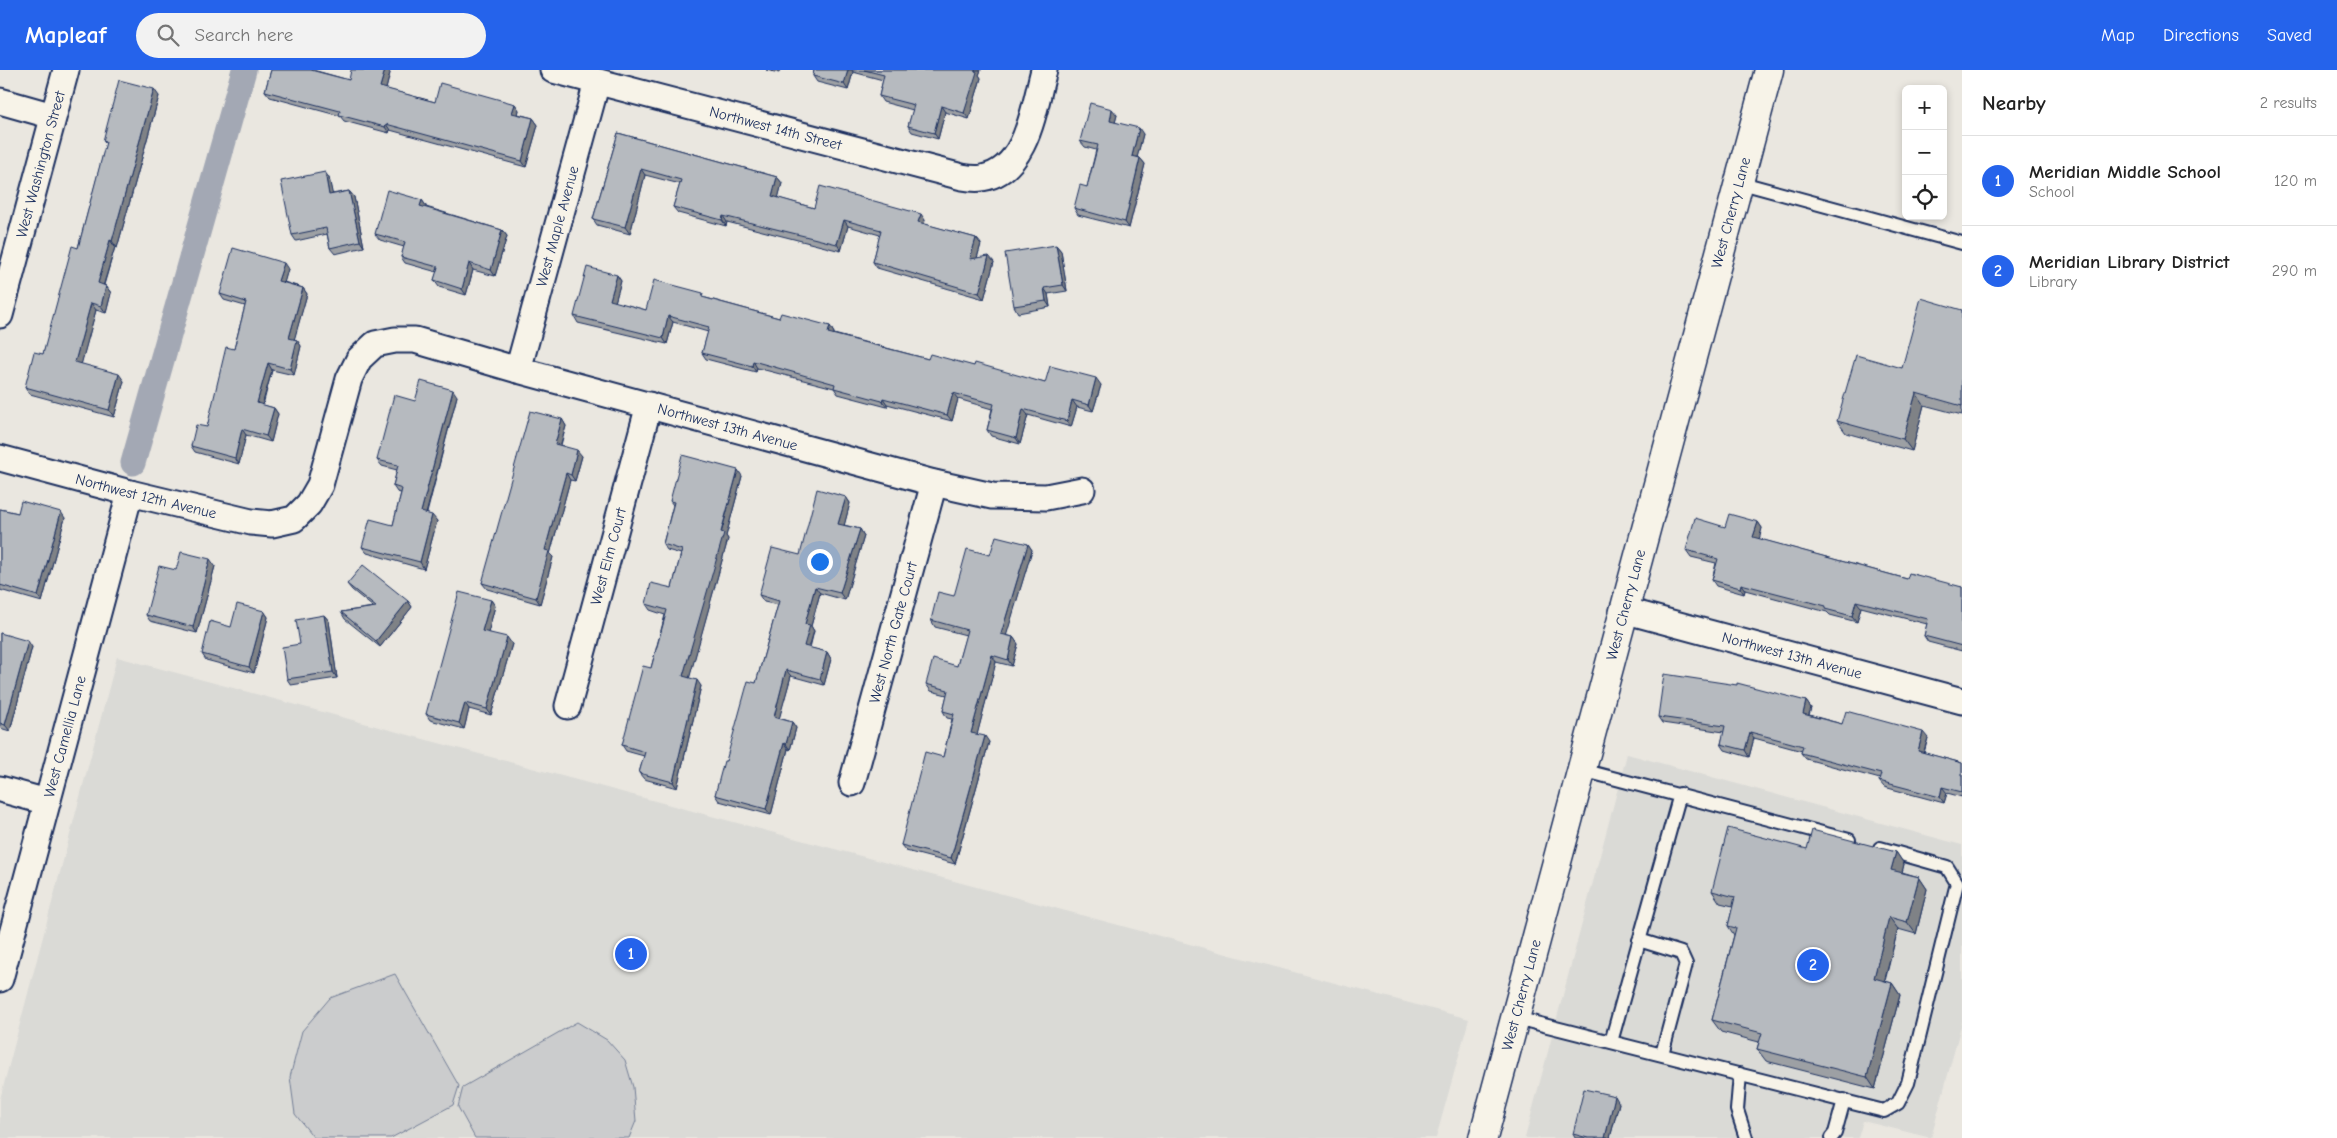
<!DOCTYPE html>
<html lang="en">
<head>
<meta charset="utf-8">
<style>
	body { margin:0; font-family:"Comic Neue",sans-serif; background:#f2f2f2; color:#222 }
	.controls { position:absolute; right:15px; top:15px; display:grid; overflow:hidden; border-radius:8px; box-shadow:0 2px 8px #0003 }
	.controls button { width:45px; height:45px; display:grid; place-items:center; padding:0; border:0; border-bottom:1px solid #e0e0e0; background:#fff; color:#222; font:25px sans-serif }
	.you { position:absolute; left:819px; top:491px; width:18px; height:18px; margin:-12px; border:4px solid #fff; border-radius:50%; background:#1a73e8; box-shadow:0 0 0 8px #1a73e833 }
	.badge { display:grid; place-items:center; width:32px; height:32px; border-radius:50%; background:#2563eb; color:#fff; font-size:16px; font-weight:700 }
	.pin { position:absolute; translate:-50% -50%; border:2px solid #fff; box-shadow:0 1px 5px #0006 }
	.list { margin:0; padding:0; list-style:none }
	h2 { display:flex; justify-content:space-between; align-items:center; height:65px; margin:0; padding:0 20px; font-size:21px }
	h2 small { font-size:16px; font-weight:400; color:#767676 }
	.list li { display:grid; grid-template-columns:32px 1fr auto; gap:15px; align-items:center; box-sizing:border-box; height:90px; padding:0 20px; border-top:1px solid #e0e0e0 }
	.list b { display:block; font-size:19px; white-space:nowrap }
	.list p { margin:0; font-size:16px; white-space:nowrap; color:#767676 }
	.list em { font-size:16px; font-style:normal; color:#767676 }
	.icon { flex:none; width:28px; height:28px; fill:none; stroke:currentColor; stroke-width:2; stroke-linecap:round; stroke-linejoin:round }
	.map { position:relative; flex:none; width:1962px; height:1068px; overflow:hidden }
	header { display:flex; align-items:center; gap:30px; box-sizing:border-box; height:70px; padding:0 25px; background:#2563eb; color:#fff }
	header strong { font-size:24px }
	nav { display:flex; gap:28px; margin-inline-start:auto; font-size:18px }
	.search { width:350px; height:45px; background:#f2f2f2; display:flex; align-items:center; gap:12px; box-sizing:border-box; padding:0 18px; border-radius:28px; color:#767676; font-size:19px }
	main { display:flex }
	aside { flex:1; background:#fff }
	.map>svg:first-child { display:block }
	.built { fill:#dadad6 }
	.green { fill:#cbcccd; stroke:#737e96 }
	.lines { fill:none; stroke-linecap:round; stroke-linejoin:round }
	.canal { stroke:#a3a8b4; stroke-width:25 }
	.lane-casing { stroke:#1b2f5e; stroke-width:16 }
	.street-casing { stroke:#1b2f5e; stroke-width:29 }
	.secondary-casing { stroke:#1b2f5e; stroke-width:31 }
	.lane { stroke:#f7f3e8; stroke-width:12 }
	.street { stroke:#f7f3e8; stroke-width:25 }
	.secondary { stroke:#f7f3e8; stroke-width:28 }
	.wall { fill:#9da0a4; stroke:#1b2f5e }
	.shaded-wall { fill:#7f8286; stroke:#1b2f5e }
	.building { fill:#b6babf; stroke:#1b2f5e }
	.labels { text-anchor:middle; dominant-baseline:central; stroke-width:4; stroke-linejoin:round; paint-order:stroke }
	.street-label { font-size:15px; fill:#1b2f5e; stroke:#f7f3e8 }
</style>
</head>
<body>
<header>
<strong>Mapleaf</strong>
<div class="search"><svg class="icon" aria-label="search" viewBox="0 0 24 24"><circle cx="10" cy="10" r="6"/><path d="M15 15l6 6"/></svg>Search here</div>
<nav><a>Map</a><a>Directions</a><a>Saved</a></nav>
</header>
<main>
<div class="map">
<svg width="1962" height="1068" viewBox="0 0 1962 1068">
	<rect width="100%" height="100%" fill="#eae7e0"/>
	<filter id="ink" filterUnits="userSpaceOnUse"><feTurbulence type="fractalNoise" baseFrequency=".02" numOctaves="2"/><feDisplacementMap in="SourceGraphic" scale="10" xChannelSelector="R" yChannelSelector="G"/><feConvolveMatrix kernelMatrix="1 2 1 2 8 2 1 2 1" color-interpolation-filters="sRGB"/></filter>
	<g filter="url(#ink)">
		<path class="built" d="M117,587L1469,949L1436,1068H0V1029Z
			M1627,684L1962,775V952L1931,1068L1863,1051L1858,1068H1525Z"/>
		<path class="green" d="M395,904L459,1016L453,1035L391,1068H314L295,1044L290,1007L302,961L330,928Z
			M577,952L607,970L625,990L633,1017L636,1051L629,1068H475L458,1037L463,1017Z"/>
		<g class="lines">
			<path class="canal" d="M133,393L244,0"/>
			<defs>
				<path id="lane" d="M1738,112L1962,173
					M1582,700L1849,770
					M1639,870L1681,883L1686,894L1662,984
					M1516,948L1884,1041L1898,1033L1908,1013L1957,813L1947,797L1880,778
					M1611,972L1680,724
					M1740,1004L1737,1040L1746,1068
					M1831,1068L1835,1063L1844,1030"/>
				<g id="street">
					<path id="s1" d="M553,0L962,107C968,108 976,109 982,108C1028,100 1034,36 1044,0"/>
					<path d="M0,31L53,46"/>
					<path id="s2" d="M0,245L66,0"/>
					<path id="s3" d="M518,300L597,12"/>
					<path id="s4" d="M0,388L130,423L251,452L272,454L294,449L309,434L320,415L349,309L359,289L375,274L395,270H415L518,300L934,413L992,426L1046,427L1082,420"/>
					<path id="s5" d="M1623,540L1962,631"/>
					<path id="s6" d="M568,636L649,335"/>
					<path id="s7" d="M852,713L934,413"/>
					<path d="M0,719L47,732"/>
					<path id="s8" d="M0,909L130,423"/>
				</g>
				<g id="secondary">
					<path id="s9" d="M1483,1068L1769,0"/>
				</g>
			</defs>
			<use href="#lane" class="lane-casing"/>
			<use href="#street" class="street-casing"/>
			<use href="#secondary" class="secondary-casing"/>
			<use href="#lane" class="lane"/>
			<use href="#street" class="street"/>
			<use href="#secondary" class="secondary"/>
		</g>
		<path class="wall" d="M271,0H313L349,10L390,3L386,19L435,32L515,34L519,40L518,44L533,48L538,55L526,97L390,60L389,63L344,51L340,46L270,27L265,21Z
			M766,0H780L779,3Z
			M814,0H981L979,5L981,8L969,49L945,42L938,69L912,62L908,56L913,40L883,32L879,26L883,10L853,2L848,20L817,12L813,6Z
			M159,26L117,178L115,177L104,215L106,216L111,223L106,243L96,240L81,294L124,311L114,347L30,324L25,317L43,284L78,178L106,74L103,71Z
			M1117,45L1115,52L1143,64L1137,87L1140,88L1145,94L1129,158L1078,145L1074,138L1087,117L1096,80L1085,77L1080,71Z
			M618,63L777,107L782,113L778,128L814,138L925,150L924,154L976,168L981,174L977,188L994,192L984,229L877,198L873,192L880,165L848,156L841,181L727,152L726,156L678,143L673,137L680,114L645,105L630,164L597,155L593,149Z
			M329,108L332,124L349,121L354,127L364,177L335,184L330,178L327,164L296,171L292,165Z
			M422,130L426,136V137L502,160L507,166L495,206L473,200L466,225L439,217L434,210L437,202L405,193L401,187L404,177L380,170L375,164Z
			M1056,175L1061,181L1067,221L1048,224L1050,237L1018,243L1014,236Z
			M288,199L284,212L303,218L307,224L294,269L297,270L301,276L294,305L272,300L263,335L274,338L278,344L271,372L246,365L239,394L195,382L191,376L207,357L234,279L245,236L224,230L220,224Z
			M617,205L621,211L615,232L646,240L706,228L779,248L830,256L834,263V264L928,289L974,296L1045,313L1101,315L1093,341L1077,337L1071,357L1028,345L1020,374L991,366L987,360L992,339L958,329L952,351L887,334V337L838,324L834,318L757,298L756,302L706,289L702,283L708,262L673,252L667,274L578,253L574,246Z
			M1962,240V345L1924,335L1912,381L1846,363L1837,351L1902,298Z
			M457,326L427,443L437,451L424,499L367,483L362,477L393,455L401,423L397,422L393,416L397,400L382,396L377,390L415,331Z
			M562,349L566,356L561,375L582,386L575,411L570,410L550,484L553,487L540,534L487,519L482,513Z
			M742,406L726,466L728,469L689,608L701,616L677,718L644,709L639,703L644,686L626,681L622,675L651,598L665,545L650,540L646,534L672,518L681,484L667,480L663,474L673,435L670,431Z
			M846,427L850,433L844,455L860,459L864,466L845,530L820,523L811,556L814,561L810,578L827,582L831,589L824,615L791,606L779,648L792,652L796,658L790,680L788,679L771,745L719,731L715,725L726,691L756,613L778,535L764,532L759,525L800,485Z
			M0,439L18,443L65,448L42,532L0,520Z
			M1758,452L1762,458L1759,469L1907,509L1962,517V581L1928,572L1924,566L1927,554L1861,537L1857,552L1830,545L1827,542L1745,520L1744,524L1716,516L1712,510L1716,493L1691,487L1686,480L1725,457Z
			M1028,474L1032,480L1006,565L1013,567L1018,574L1012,596L996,592L977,664L989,672L955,794L906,781L901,775L943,687L952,649L947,648L943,641L947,625L931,621L926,614L957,596L966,565L935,557L931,550L954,526L990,485Z
			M215,496L197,563L150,551L146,545L176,500Z
			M347,514L408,531L412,537L380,577L345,549L341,542L373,537L352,520Z
			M491,530L495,536L488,562L512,574L491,645L469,639L464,659L430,650L426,644Z
			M264,541L268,547L254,603L206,590L202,584L231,557Z
			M324,545L329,551L337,608L291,615L287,609L300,574Z
			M0,563L32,577L10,661L0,658Z
			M1806,631L1811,638L1809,645L1842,654L1928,668L1924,683L1962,693V727L1947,723L1944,733L1884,717L1879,711L1880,709L1806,689L1801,683L1802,681L1754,668L1749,687L1725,680L1721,674L1724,662L1662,653L1658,647Z
			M1807,779L1896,782L1904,794L1902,802L1919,807L1927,819L1916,864L1898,859L1885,911L1892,913L1900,925L1875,1019L1766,991L1757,979L1759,972L1721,962L1712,950L1734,865L1728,856L1733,836L1720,833L1712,821Z
			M1619,1033L1610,1068H1575L1573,1064Z"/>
		<path class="shaded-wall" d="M385,0H388L390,3L385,23L380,17Z
			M848,0H852L853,2L848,20L844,14Z
			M975,0H981L979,5L981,8L969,49L964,43Z
			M154,19L159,26L117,178L112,171Z
			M515,34L519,40L517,49L512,43Z
			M941,36L945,42L938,69L934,63Z
			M1112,39L1117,45L1114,57L1110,51Z
			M533,48L538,55L526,97L522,91Z
			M386,54L390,60L389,63L385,57Z
			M1139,58L1143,64L1136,92L1132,86Z
			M1140,88L1145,94L1129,158L1125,152Z
			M641,99L645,105L630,164L625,157Z
			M325,102L329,108L334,131L329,125Z
			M777,107L782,113L777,133L772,126Z
			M349,121L354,127L364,177L360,171Z
			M422,130L426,136L425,142L420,136Z
			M921,144L925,150L923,158L918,152Z
			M723,146L727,152L726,156L722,150Z
			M844,150L848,156L841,181L837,174Z
			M502,160L507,166L495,206L491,200Z
			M976,168L981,174L975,195L970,189Z
			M110,170L115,177L102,220L98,213Z
			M1056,175L1061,181L1067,221L1063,215Z
			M989,186L994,192L984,229L979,223Z
			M284,193L288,199L283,217L278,211Z
			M469,193L473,200L466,225L462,219Z
			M617,205L621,211L614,236L610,230Z
			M106,216L111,223L106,243L101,236Z
			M303,218L307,224L293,274L289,268Z
			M1044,218L1048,224L1050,237L1046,231Z
			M91,233L96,240L80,299L75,292Z
			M668,246L673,252L667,274L663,268Z
			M830,256L834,263L832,269L828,263Z
			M297,270L301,276L294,305L290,299Z
			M753,291L757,298L756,302L752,296Z
			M268,293L272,300L261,339L257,333Z
			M119,304L124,311L114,347L109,340Z
			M1096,308L1101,315L1093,341L1089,335Z
			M453,320L457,326L425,448L421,442Z
			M953,323L958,329L952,351L947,345Z
			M1916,323L1924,335L1912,381L1903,369Z
			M883,328L887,334V337L882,331Z
			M1072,330L1077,337L1071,357L1067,351Z
			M274,338L278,344L271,372L266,366Z
			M1023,339L1028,345L1020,374L1016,368Z
			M562,349L566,356L559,380L555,374Z
			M242,359L246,365L239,394L235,388Z
			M577,380L582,386L575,411L571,405Z
			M738,400L742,406L726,466L728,469L688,613L683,606Z
			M566,403L570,410L550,484L553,487L540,534L536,528L545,480Z
			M846,427L850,433L843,460L838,454Z
			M61,442L65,448L42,532L38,526Z
			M432,445L437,451L424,499L420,492Z
			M1758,452L1762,458L1758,474L1753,467Z
			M860,459L864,466L845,530L840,523Z
			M1028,474L1032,480L1005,570L1001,564Z
			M210,489L215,496L197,563L193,557Z
			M1741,514L1745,520L1744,524L1740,518Z
			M815,517L820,523L811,556L814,561L808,582L804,576L805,554Z
			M491,530L495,536L487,567L482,561Z
			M408,531L412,537L380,577L376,571Z
			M1856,531L1861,537L1857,552L1852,546Z
			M264,541L268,547L254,603L249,597Z
			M324,545L329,551L337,608L333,602Z
			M507,567L512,574L491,645L487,639Z
			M1013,567L1018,574L1012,596L1008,590Z
			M28,571L32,577L10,661L5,655Z
			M827,582L831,589L824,615L820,609Z
			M992,585L996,592L976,669L971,663Z
			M786,600L791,606L778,653L774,647Z
			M697,610L701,616L677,718L673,712Z
			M1806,631L1811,638L1807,650L1803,644Z
			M465,633L469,639L464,659L459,653Z
			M792,652L796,658L790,680L786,674Z
			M1750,662L1754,668L1749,687L1745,680Z
			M1923,662L1928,668L1922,687L1918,681Z
			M985,666L989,672L955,794L951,788Z
			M784,673L788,679L771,745L766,739Z
			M1942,717L1947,723L1944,733L1940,727Z
			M1896,782L1904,794L1900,811L1891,800Z
			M1919,807L1927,819L1916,864L1907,852Z
			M1889,847L1898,859L1882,920L1874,908Z
			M1892,913L1900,925L1875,1019L1867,1007Z
			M1615,1026L1619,1033L1610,1068H1605Z"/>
		<path class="building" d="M271,0H311L349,10L351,0H385L380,17L435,32L440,13L515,34L512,43L533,48L522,91L386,54L385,57L339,45L340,41L265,21Z
			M814,0H848L844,14L813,6Z
			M864,0H975V1L977,2L964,43L941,36L934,63L908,56L914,35L879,26L884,5Z
			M119,10L154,19L112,171L110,170L98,213L106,216L101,236L91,233L75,292L119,304L109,340L25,317L34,282L43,284L72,176L78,178L106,72L103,71Z
			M1090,33L1112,39L1110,51L1139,58L1132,86L1140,88L1125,152L1074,138L1080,115L1087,117L1098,75L1080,71Z
			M618,63L777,107L772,126L814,138L820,116L921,144L918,152L976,168L970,189L989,186L979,223L873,192L881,160L844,150L837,174L723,146L722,150L673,137L681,110L641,99L625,157L593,149Z
			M325,102L329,125L349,121L360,171L330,178L326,158L292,165L281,111Z
			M387,120L422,130L420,136L502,160L491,200L469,193L462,219L434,210L438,197L401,187L405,172L375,164Z
			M1056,175L1063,215L1044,218L1046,231L1014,236L1005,183Z
			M233,178L284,193L278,211L303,218L289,268L297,270L290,299L268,293L257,333L274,338L266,366L242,359L235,388L191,376L196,355L207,357L226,277L234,279L246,232L220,224Z
			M587,197L617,205L610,230L646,240L654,210L703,223L702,227L779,248L781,243L830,256L828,263L928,289L930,284L974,296L975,293L1045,313L1050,296L1096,308L1089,335L1072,330L1067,351L1023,339L1016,368L987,360L994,334L953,323L947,345L883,328L882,331L834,318L835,314L753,291L752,296L702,283L709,257L668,246L663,268L574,246Z
			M1921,228L1962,240V336L1916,323L1903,369L1837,351L1856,285L1902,298Z
			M421,311L453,320L421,442L432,445L420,492L362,477L370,449L393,455L402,419L393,416L398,395L377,390L394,325L415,331Z
			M530,341L562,349L555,374L577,380L571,405L566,403L545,480L549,481L536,528L482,513Z
			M682,385L738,400L721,462L724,463L683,606L697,610L673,712L639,703L645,682L622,675L643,596L651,598L667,540L646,534L651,513L672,518L682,480L663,474L674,432L670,431Z
			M817,419L846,427L838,454L860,459L840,523L815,517L805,554L810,555L804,576L827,582L820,609L786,600L774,647L792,652L786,674L784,673L766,739L715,725L724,691H726L748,611L756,613L779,531L759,525L772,478L800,485Z
			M21,431L61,442L38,526L0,515V439L18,443Z
			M1729,444L1758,452L1753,467L1907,509L1909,503L1962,517V576L1924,566L1928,549L1856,531L1852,546L1825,539L1826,536L1741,514L1740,518L1712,510L1718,489L1686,480L1695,448L1725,457Z
			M996,466L1028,474L1001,564L1013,567L1008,590L992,585L971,663L985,666L951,788L901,775L925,682L943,687L954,644L943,641L948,620L926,614L933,589L957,596L967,560L931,550L938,522L954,526L967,479L990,485Z
			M181,482L210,489L193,557L146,545L159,496L176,500Z
			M363,495L408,531L376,571L341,542L376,537L347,514Z
			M459,522L491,530L482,561L507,567L487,639L465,633L459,653L426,644Z
			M237,534L264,541L249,597L202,584L210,551L231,557Z
			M324,545L333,602L287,609L282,577L300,574L296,550Z
			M0,563L28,571L5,655L0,653Z
			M1664,604L1737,615V613L1806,631L1803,644L1842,654L1846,641L1923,662L1918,681L1962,693V722L1942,717L1940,727L1879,711L1881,704L1801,683L1803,676L1750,662L1745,680L1721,674L1725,656L1658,647Z
			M1728,758L1807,779L1812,760L1896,782L1891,800L1919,807L1907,852L1889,847L1874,908L1892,913L1867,1007L1757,979L1762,963L1712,950L1736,858L1728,856L1735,827L1712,821Z
			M1584,1019L1615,1026L1605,1068H1588L1573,1064Z"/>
	</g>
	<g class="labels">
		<g class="street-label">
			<text stroke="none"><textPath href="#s1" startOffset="230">Northwest 14th Street</textPath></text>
			<text stroke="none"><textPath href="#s2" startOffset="156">West Washington Street</textPath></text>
			<text stroke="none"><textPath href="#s9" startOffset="958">West Cherry Lane</textPath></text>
			<text stroke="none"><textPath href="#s3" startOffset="149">West Maple Avenue</textPath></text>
			<text stroke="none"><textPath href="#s4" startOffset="865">Northwest 13th Avenue</textPath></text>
			<text stroke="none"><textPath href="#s4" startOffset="151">Northwest 12th Avenue</textPath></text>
			<text stroke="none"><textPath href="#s6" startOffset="155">West Elm Court</textPath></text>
			<text stroke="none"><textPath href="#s9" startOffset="552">West Cherry Lane</textPath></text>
			<text stroke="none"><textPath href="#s7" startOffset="156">West North Gate Court</textPath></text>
			<text stroke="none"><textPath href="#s5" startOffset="175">Northwest 13th Avenue</textPath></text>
			<text stroke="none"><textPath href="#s8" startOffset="251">West Camellia Lane</textPath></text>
			<text stroke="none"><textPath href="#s9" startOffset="148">West Cherry Lane</textPath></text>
		</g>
	</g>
</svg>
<div class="controls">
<button>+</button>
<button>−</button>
<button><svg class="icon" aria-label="locate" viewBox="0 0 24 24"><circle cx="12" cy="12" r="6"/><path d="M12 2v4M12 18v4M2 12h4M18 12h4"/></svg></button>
</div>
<div class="you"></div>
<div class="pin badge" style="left:631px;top:884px">1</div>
<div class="pin badge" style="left:1813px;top:895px">2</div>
</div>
<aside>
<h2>Nearby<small>2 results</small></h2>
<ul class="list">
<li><span class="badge">1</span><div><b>Meridian Middle School</b><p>School</p></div><em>120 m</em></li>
<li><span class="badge">2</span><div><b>Meridian Library District</b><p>Library</p></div><em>290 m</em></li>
</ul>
</aside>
</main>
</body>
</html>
